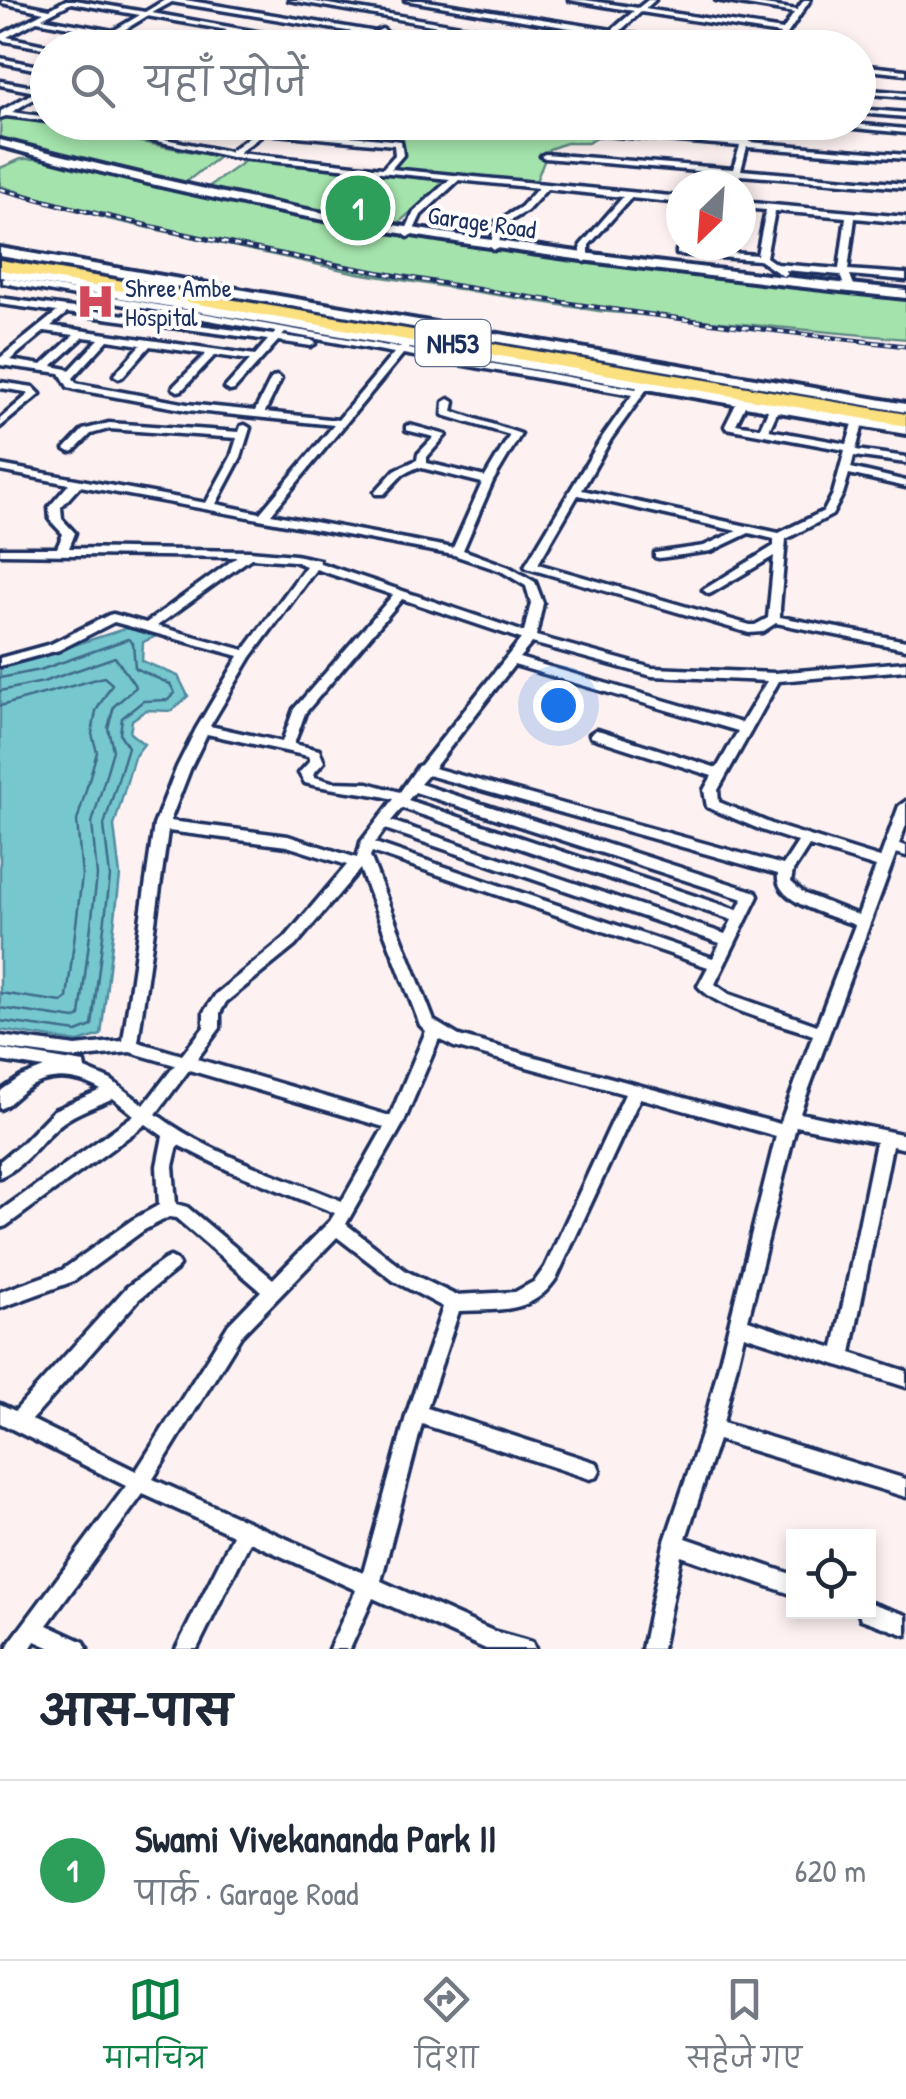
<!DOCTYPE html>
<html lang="hi">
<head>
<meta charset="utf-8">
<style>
	body { margin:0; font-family:"Patrick Hand","Playpen Sans Deva",sans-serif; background:#f6f6f7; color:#1f2937 }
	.controls { position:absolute; right:30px; bottom:30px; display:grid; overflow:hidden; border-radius:0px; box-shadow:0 5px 15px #0003 }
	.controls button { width:90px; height:90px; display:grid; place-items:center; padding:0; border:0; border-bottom:2px solid #e0e1e3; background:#fff; color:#1f2937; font:50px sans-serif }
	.compass { position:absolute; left:666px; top:170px; width:90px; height:90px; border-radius:50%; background:#fff; box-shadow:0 5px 15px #0003; rotate:205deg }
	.you { position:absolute; left:558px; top:705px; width:35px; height:35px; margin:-25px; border:8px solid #fff; border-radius:50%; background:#1a73e8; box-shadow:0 0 0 15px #1a73e833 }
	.badge { display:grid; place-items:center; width:65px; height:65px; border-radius:50%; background:#0b8043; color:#fff; font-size:32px; font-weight:700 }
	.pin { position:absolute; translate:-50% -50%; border:5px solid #fff; box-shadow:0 2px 10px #0006 }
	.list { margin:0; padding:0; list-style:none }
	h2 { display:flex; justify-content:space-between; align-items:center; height:130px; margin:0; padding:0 40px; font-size:42px }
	h2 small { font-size:32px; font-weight:400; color:#747a83 }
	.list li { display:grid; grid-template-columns:65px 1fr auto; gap:30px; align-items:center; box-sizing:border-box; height:180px; padding:0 40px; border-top:2px solid #e0e1e3 }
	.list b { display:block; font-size:38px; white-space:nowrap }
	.list p { margin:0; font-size:32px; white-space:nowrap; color:#747a83 }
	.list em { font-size:32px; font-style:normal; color:#747a83 }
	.icon { flex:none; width:55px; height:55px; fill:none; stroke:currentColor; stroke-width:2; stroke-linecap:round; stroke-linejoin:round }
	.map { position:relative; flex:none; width:906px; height:1649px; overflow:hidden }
	.search { position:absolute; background:#fff; box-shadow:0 5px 15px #0003; left:30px; right:30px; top:30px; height:110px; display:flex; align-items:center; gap:25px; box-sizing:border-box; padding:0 35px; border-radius:55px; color:#747a83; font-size:38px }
	.sheet { height:310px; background:#fff }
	nav { display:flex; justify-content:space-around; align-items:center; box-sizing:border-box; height:140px; border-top:2px solid #e0e1e3; background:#fff; font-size:28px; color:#747a83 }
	nav a { display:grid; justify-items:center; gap:5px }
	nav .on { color:#0b8043 }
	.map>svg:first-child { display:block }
	.green { fill:#a4e4ac; stroke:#608a85; stroke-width:2.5 }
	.water { fill:#76c8ce; stroke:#528ba1; stroke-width:2.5 }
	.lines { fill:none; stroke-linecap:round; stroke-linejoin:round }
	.shore { stroke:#3f6c8b; stroke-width:2.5 }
	.street-casing { stroke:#1b2f5e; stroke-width:7 }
	.secondary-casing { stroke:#1b2f5e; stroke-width:8 }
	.highway-casing { stroke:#1b2f5e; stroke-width:7 }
	.street { fill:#fff; fill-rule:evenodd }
	.secondary { fill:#fff; fill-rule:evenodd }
	.highway { fill:#fbe080; fill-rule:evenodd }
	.rail-casing { stroke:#1b2f5e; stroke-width:5 }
	.rail { stroke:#fff; stroke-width:2.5; stroke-dasharray:6; stroke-linecap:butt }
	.labels { text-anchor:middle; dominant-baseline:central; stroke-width:8; stroke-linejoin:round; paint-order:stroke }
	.far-street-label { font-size:25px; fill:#1b2f5e; stroke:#fff }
	.far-poi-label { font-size:25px; fill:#1b2f5e; stroke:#fff; text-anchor:start }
	.shield { fill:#fff; stroke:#5f6d8e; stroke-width:2.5 }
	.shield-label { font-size:28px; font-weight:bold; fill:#1b2f5e }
</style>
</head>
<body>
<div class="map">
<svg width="906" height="1649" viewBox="0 0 906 1649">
	<rect width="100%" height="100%" fill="#fdf1f1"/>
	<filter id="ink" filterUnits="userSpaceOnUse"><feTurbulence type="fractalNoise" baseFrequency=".01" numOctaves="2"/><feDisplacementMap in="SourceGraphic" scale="20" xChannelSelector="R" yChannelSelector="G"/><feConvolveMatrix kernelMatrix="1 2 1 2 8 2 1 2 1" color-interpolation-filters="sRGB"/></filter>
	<g filter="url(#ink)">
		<path class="green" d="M1,115L219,157L182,185L0,139Z
			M409,123H745L741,139L729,142C696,139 612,121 588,143H566L549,149L536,181L392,169Z
			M21,159H57L341,222L906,294V339L599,311L357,273L108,219L0,186V168Z
			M245,161L446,181L395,226L204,190Z"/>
		<path class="water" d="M127,628L156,636L143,642L142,661L178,676L188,696L172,711L146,710L132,720L130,733L144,744L134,757L114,826L120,876L101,1035L78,1042L0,1030V669Z"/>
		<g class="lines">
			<path class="shore" d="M0,678L40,670L128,639L133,643L135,668L170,684L175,693L168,700L143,701L122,718L120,734L128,747L104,825L110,877L92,1026L77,1032L0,1021
				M0,691L43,682L115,657L136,687L114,706L108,728L113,750L92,823L97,876L80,1016L75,1019L0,1008
				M0,706L104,677L112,684L96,711L92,734L97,752L77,821L82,876L67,998L62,1002L0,993"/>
			<defs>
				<path id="street" d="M4,0L50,9L66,0H75L145,12L165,0H185L376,32L382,29L385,31L383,33L462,48H443L379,37L363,48H355L371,35L172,2L152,13L345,48H327L234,32L207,48H198L227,30L147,16L95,48H86L107,34L37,21L7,37L59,48L48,49L0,40V35L44,12L2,3ZM71,3L140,15L113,31L42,18Z
					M289,0H304L581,46L605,34L405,0H421L612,30L634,11L569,0H585L638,8L648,0H655L645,9L783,30L794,13L716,0H732L797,10L804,0H810L778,48H771L780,34L641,12L619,32L711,48H692L614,35L589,48H564Z
					M0,58L48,68V72L0,62Z
					M858,65L906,70V74L858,69Z
					M0,81L40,88L48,85V90L12,112L48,117V121L6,116L0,118L1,111L35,92L0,85Z
					M858,89L906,93V97L858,93Z
					M858,109L906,113V117L858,113Z
					M68,122H86L137,133L152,122H162L145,135L229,152L254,133L205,122H223L259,130L270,123L274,125L270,128L401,141L403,155L391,169L681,197V203L631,198L589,245V259L585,262L581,259V245L623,197L547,189L527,211L503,225L498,247L494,250L490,247L496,222L521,207L538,188L459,180L421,215L412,234L408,237L404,234L414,212L450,179L231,157ZM265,133L394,145L395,155L383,168L238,153Z
					M746,122H754L749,142L906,155V159L747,147L741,170L906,184V188L740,175L737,185H729L732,174L545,158L541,156L545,154L733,169L740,146L555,131L551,129L555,127L741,141Z
					M793,122H831L906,129V133Z
					M741,202L906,217V223L855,218L848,270L906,274V280L850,275L855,288L850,291L845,288L840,275L785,270L788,273L783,276L759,260L677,254V250L680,249L757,255L766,210L741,208ZM775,211L846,217L839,269L776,264L766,257Z
					M6,278L399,348L405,343L410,346L408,349L636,389L638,386H646L647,388L644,393L611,439L582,490L779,533L824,511L833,494L845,450L726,428L725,426L739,398H747L748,400L736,424L760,428L770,406L775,403L780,406L769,430L847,444L854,420L859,417L864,420L856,450L906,457V463L854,456L851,468L906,481V487L849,474L843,494L832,515L786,539L780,608V617L906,641V649L776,623L762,632L749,633L527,568L525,566L601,439L632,395L403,354L271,514L453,548L482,483L418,467L403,474L384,494H376L375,492L395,470L417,460L418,454L434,437L406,430V426L410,425L446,435L427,457V463L485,477L510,435L443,415L444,402L449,399L454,402L452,411L521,434L493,481L463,550L509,567L535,582L543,603L536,636L652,668L775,673L906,662V670L779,681L718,790L719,802L774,825L880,858L899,806L906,801V825L899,844L906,846V856L896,853L800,1113L906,1135V1149L892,1146L851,1353L906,1371V1387L744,1335L723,1423L906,1479V1497L718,1440L686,1538L794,1575V1595L681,1556L662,1649H642L664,1544L703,1429L776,1136L640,1098L557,1277C533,1315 499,1309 459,1311L427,1408L597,1463L600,1470L597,1477L590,1479L422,1424L381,1581L493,1631L532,1642L535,1649H486L373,1598L350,1649H329L356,1590L250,1542L197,1649H176L233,1535L143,1494L47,1625L84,1642L87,1649H53L35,1641L30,1649H7L10,1642L126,1486L0,1423V1404L15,1411L127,1287L164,1260L170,1257L176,1260L179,1265L176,1270L139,1299L32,1420L136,1471L229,1324L261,1291L176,1218L169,1217L144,1230L74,1281L0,1308V1292L62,1270L132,1220L159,1205L157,1166L163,1136L146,1124L6,1226L0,1228V1211L134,1115L113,1098C99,1105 82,1110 68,1119C44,1133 30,1164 0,1177V1161L21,1144L54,1110L101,1090C76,1076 50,1073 25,1090C16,1096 10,1105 0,1109V1093L2,1090L21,1077L44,1068L0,1061V1049L84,1063L85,1069L111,1080L144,1105L175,1065L130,1052L76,1058L0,1048V1036L76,1046L123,1041L154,825L177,767L196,729L239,656L114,622L59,650L0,666V658L51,644L109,615L113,614L146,623L237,557L0,554V548H57L63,534L50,520L49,507L69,484L0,471V465L206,503L231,457L237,438L109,429L91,434L74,451L70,452L65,449L83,430L109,423L239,432L241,426L245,425L250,428L241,457L216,504L260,513L334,425L187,410L79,390L68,387L60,373L0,365V358L57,312L0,304V298L273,335L276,332L3,283V279ZM67,313L268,340L255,355L51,326ZM45,331L74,335L42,365L10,360ZM285,333L394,353L338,420L265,412L281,379L276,376L271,379L255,411L187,404L80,384L76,383L73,378L108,340L141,345L114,375L119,378L122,377L150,346L206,354L174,386L173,388L178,391L182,390L215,355L250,360L225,388L230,391L234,390L278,341L311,346L316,343L311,340L282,336ZM84,337L99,339L69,371L67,369L52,366ZM80,486L454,555L501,571L526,586L531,603L524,632L320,563L319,560L295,555L249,551L69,548L75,533L62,519L61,507ZM578,495L737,531L704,546L655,553V557L659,558L711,551L749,533L774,539V546L703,590L709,594L713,592L774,556L768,618L755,625H750L538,564ZM251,558L294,561L306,566L244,650L157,626ZM316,569L393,595L294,709L282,742L210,726L251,657ZM402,599L521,639L421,765L418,766L400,792L368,783L332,782L315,777L313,774L324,762L319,750L294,744L305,713ZM532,643L652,676L767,681L742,723L519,658ZM514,665L738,731L717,768L601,731L596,730L590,734L591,737L712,776L704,790L707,807L764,831L798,842L783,865L434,768ZM207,734L308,756L310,761L299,773L305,783C335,791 364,791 394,799L361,842L357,858L288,836L170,821L191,767ZM428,775L778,874C774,903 832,916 855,925L817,1025L729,994L715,984L758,896L756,892L420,784ZM415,792L743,899L737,910L408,800ZM402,808L732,920L725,934L391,821ZM385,829L720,943L713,958L375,843ZM168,831L287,846L347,865L285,938L216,994L204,1012V1027L182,1055L138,1042ZM809,846L876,867L858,915L805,894L791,882L793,871ZM372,852L708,967L698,986C719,1010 782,1024 813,1035L780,1124L459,1036L434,1021L370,856ZM360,869L420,1025L426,1031L390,1116L197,1059L220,1028V1013L226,1002L295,946ZM439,1039L454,1047L625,1094L545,1267L535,1281L515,1292L455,1295L406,1271L346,1224L403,1124ZM189,1070L384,1127L342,1201C279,1175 211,1155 156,1114ZM796,1126L876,1142L834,1348L748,1320ZM178,1145L228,1170L335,1213L330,1221L273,1279L187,1207L176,1204L173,1166ZM337,1237L394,1281L443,1307L407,1413L363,1573L153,1479L241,1336Z
					M0,382L33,387L40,394L0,427V419L29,394L26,392L0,388Z
					M868,1602L906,1615V1635L861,1619L858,1612H868Z"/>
				<path id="secondary" d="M0,140C113,168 226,196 341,216C528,249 717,270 906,290V298C717,278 528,256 341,223C226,203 113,176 0,146Z
					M0,248L906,404V412L0,256Z
					M0,269L906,424V434L0,277Z"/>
				<path id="highway" d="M0,260L906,414V426L0,270Z"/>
			</defs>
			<use href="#street" class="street-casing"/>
			<use href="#secondary" class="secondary-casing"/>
			<use href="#highway" class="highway-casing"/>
			<use href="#street" class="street"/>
			<use href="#secondary" class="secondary"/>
			<use href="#highway" class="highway"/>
			<defs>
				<path id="rail" d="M0,189C298,269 600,312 906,346"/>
			</defs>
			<use href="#rail" class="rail-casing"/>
			<use href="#rail" class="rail"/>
		</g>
	</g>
	<defs>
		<symbol id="hospital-bare" viewBox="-9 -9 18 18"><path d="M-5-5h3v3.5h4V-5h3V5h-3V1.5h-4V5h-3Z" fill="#d1495b" stroke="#fff" stroke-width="2.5" paint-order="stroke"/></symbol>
	</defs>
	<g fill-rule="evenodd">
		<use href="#hospital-bare" x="68" y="274" width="55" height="55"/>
	</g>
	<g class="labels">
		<g class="far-street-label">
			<text transform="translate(482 222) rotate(8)">Garage Road</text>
		</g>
		<g class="far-poi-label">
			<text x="125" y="288">Shree Ambe<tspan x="125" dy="29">Hospital</tspan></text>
		</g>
		<rect class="shield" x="415.5" y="320" width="75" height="46" rx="8"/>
		<g class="shield-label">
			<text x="453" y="343">NH53</text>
		</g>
	</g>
</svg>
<div class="controls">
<button><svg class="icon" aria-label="locate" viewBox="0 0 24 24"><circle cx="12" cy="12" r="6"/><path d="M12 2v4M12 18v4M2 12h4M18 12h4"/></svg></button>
</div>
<svg class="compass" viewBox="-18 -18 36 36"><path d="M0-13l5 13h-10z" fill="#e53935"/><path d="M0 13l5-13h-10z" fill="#747a83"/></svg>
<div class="you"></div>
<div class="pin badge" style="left:358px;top:208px;background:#2e9e5b">1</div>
<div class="search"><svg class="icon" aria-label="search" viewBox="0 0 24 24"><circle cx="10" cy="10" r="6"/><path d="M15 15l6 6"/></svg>यहाँ खोजें</div>
</div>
<section class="sheet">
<h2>आस-पास<small></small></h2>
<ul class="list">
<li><span class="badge" style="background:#2e9e5b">1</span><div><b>Swami Vivekananda Park II</b><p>पार्क · Garage Road</p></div><em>620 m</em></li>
</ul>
</section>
<nav>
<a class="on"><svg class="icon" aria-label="map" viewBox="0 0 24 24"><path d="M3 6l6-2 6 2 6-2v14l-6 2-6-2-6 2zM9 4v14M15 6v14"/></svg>मानचित्र</a>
<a><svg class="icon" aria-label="directions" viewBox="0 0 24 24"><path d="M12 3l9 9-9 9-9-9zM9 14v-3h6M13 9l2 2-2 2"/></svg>दिशा</a>
<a><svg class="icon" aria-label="saved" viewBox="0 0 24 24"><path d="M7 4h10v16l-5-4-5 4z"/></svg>सहेजे गए</a>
</nav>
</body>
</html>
